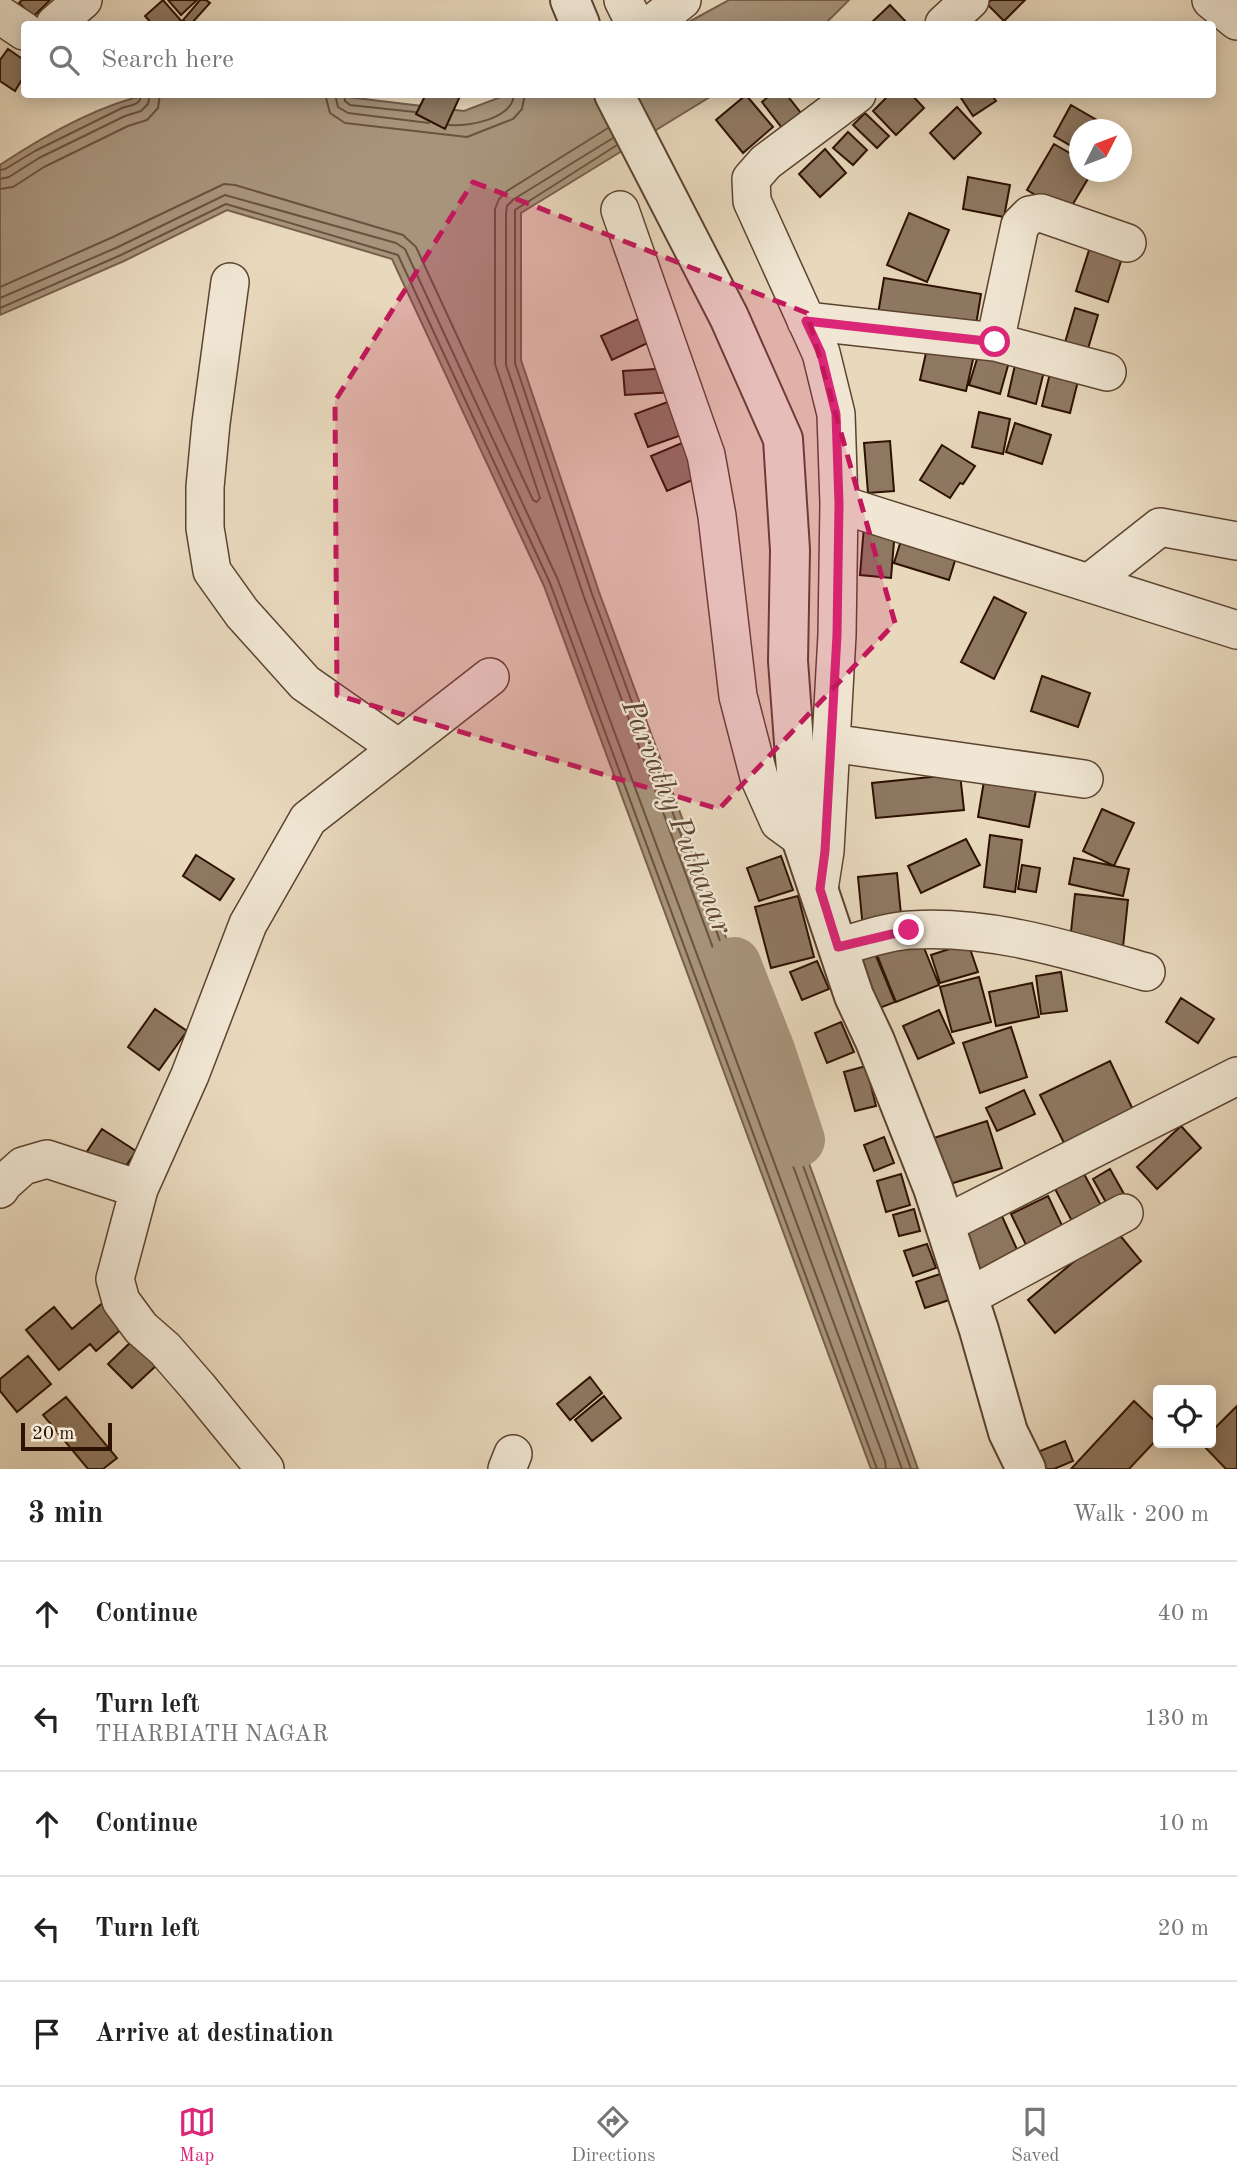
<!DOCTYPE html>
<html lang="en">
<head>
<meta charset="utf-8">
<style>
	body { margin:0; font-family:"Old Standard TT",serif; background:#f2f2f2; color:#222 }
	.controls { position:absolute; right:21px; bottom:21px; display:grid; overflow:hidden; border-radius:7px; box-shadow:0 4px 18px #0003 }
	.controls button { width:63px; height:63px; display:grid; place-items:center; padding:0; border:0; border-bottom:2px solid #e0e0e0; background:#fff; color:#222; font:35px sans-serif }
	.compass { position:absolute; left:1069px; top:119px; width:63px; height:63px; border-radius:50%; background:#fff; box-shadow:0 4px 18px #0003; rotate:48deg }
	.scale { position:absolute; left:21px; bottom:18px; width:91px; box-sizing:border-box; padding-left:7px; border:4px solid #2d1101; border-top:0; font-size:19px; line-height:24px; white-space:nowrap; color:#2d1101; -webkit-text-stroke:5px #f0e6d3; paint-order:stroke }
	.stop { position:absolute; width:21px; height:21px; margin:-16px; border:5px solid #db2777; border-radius:50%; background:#fff }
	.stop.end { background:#db2777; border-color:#fff; box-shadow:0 2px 7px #0008 }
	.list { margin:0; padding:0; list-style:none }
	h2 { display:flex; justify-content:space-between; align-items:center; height:91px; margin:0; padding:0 28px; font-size:30px }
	h2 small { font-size:23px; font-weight:400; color:#767676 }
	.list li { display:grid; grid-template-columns:46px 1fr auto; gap:21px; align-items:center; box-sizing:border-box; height:105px; padding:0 28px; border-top:2px solid #e0e0e0 }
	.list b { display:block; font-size:26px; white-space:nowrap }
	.list p { margin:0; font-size:23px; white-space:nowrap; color:#767676 }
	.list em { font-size:23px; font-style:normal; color:#767676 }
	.icon { flex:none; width:38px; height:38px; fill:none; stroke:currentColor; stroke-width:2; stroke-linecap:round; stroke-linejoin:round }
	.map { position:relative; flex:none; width:1237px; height:1469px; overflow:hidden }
	.search { position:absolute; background:#fff; box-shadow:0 4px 18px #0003; left:21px; right:21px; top:21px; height:77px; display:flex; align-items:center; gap:18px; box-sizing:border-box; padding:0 24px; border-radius:7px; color:#767676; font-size:26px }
	.sheet { height:616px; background:#fff }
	nav { display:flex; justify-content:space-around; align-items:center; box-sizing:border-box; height:98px; border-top:2px solid #e0e0e0; background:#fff; font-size:19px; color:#767676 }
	nav a { display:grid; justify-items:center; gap:4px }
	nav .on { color:#db2777 }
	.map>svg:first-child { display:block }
	.water { fill:#a8947c; stroke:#77604b; stroke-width:2 }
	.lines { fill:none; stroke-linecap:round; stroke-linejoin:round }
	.shore { stroke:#6a523e; stroke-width:2 }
	.river { stroke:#a8947c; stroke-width:54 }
	.building { fill:#8e7862; stroke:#2d1101; stroke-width:2 }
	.minor-casing { stroke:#5c4330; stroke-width:40 }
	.tertiary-casing { stroke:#5c4330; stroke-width:42 }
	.minor { stroke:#f0e6d3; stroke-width:37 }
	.tertiary { stroke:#f0e6d3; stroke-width:38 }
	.route { stroke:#db2777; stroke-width:9 }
	.marked { fill:#c2185b; fill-opacity:0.2; stroke:#c2185b; stroke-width:5; stroke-dasharray:14 9; stroke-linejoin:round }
	.labels { text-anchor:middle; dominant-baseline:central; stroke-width:5; stroke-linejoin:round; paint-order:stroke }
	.water-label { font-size:30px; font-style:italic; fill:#5e4532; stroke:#f0e6d3 }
</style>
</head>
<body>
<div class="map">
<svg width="1237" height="1469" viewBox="0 0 1237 1469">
	<rect width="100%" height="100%" fill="#e8d8bc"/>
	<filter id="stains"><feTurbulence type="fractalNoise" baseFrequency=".00286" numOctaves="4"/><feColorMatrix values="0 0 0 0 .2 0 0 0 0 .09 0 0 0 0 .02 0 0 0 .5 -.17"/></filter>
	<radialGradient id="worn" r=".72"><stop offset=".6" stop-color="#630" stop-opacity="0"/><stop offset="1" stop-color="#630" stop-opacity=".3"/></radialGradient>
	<path class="water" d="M729,0H849L825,24H685Z
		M149,94H322L464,111L506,95H713L521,213V360L599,592L818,1188L918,1469H871L544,586L392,259L227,210L124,261L0,315V165C45,135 96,106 149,94Z"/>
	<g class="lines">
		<path class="shore" d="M325,94L330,113L345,123L467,137L513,119L522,109L525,94
			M335,94L338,107L348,113L429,123
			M344,94L345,101L350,105L415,112
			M449,125C468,127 513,119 514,94
			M613,138L514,199L507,206L506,214V365L584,597L803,1193L902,1469
			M617,145L515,210V363L592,594L812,1190L911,1469
			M0,170L5,169L35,151L122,108C130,105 141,106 141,94
			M0,179L9,177L39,158L125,116L141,111L148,104L150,94
			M0,189L13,187L44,167L128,126L147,120L158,108L160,94
			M0,287L113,237L224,184L235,185L403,235L416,247L533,500L537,502L540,498L495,364V209L499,199L507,191L608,128
			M0,298L118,247L225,195L396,243L405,249L558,580L885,1461L886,1469
			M0,308L121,255L226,204L398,255L550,583L877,1469"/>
		<path class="river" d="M734,964L769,1053L798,1140"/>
	</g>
	<path class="building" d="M22,0H50L33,17L19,3Z
		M163,0L184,24H152L145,16Z
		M168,0H197L181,15Z
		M200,0H206L210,3L191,24H188L183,20Z
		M991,0H1025L1004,21L987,4Z
		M890,5L908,24L871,23Z
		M8,49L24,60V76L15,91L0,81V60Z
		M426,94H461L445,129L416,114Z
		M771,94H786L801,113L782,128L762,102Z
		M890,94H911L924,108L896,135L873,111Z
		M991,94L996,101L973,116L959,95Z
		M746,95L773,127L743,153L716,120Z
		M1071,105L1114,130H1080V151L1054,136Z
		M957,107L981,133L954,159L930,133Z
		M865,113L889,136L877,148L853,125Z
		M848,132L867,150L853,165L833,148Z
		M1054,144L1080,159V172H1092L1067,214L1027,190Z
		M825,149L846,173L820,197L799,174Z
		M968,177L1010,185L1004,217L963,209Z
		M909,213L949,230L927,282L887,265Z
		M1091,244L1123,255L1108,302L1076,291Z
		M884,278L981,294L975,331L878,314Z
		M1075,308L1098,315L1087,352L1064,346Z
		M647,315L658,338L612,360L601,336Z
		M928,344L974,355L966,391L920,380Z
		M981,346L1011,355L1000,394L969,385Z
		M1017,356L1046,363L1036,404L1008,396Z
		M1052,365L1080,373L1070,413L1042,406Z
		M672,368L674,392L625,395L623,371Z
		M681,397L693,431L648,447L635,414Z
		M979,412L1010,419L1003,454L972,447Z
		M1015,423L1051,435L1042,464L1006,452Z
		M689,440L704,475L667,491L651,456Z
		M890,441L894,491L868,493L864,443Z
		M942,445L975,466L963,484L960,483L950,498L920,480Z
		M864,526L895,529L891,578L860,575Z
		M903,534L958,551L949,580L894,563Z
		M994,597L1026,613L994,679L961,662Z
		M1042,676L1090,693L1078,727L1031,711Z
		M960,774L964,810L876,818L872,783Z
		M984,781L1036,790L1029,827L978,817Z
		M1102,809L1134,823L1114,866L1083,851Z
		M990,835L1022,840L1015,892L984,887Z
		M966,839L980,865L921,893L908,866Z
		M196,855L234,879L220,900L183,876Z
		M781,856L793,890L759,901L747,868Z
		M1074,858L1129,869L1123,896L1069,884Z
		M1022,865L1040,868L1036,892L1018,889Z
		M897,873L902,925L863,929L858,877Z
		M1075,894L1128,900L1123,947L1070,941Z
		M798,896L814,957L771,968L755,907Z
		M918,933L939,985L896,1002L875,950Z
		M968,943L978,972L940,983L931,955Z
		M874,951L895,1002L877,1009L856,958Z
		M817,961L829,989L802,1000L790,972Z
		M1061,972L1067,1011L1041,1014L1036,976Z
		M979,977L991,1022L952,1032L940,987Z
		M1032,983L1039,1017L996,1026L989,992Z
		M1181,998L1214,1019L1198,1043L1166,1022Z
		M155,1009L187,1031L159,1070L128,1047Z
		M939,1010L954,1043L918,1059L903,1026Z
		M841,1022L854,1052L827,1063L815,1033Z
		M1011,1027L1027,1077L980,1093L963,1043Z
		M1110,1061L1135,1114L1066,1147L1040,1095Z
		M866,1066L876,1106L855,1111L844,1072Z
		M1024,1090L1035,1114L997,1131L986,1108Z
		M987,1121L1002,1168L950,1184L934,1138Z
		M1181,1126L1201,1148L1157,1189L1137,1167Z
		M102,1129L136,1151L120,1175L86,1153Z
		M884,1137L894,1163L874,1171L864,1145Z
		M1110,1169L1124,1194L1107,1204L1093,1179Z
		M1083,1172L1104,1211L1075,1227L1054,1187Z
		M901,1174L910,1205L886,1212L877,1181Z
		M1048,1196L1067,1236L1030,1253L1011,1214Z
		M914,1209L920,1231L899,1236L893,1215Z
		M1001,1214L1019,1254L981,1271L963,1230Z
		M1114,1228L1141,1261L1055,1333L1028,1300Z
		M927,1244L936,1268L913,1276L904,1251Z
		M940,1274L949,1300L925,1308L916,1282Z
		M106,1300L126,1325L96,1351L90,1344L59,1370L26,1330L54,1307L72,1329Z
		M134,1339L158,1364L132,1388L108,1364Z
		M28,1356L51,1384L17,1412L0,1391V1379Z
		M590,1377L602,1393L570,1420L557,1404Z
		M604,1396L621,1418L592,1441L575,1420Z
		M66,1397L117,1458L103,1469H88L43,1415Z
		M1134,1401L1158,1424V1438L1129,1469H1071Z
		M1237,1406V1469H1226L1201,1443H1211V1432Z
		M1065,1441L1073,1461L1054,1469H1036L1030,1455Z"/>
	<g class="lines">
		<defs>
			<path id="minor" d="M623,0L635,24
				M1211,0L1237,21
				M0,15L24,31
				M55,24L83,0
				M652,24L682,0
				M944,24L970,0
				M620,210L706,455L717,516L738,696L759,777L779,822L801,838
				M230,282L211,423L205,487V528L212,571L242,613L305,683L398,748
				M806,321L995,342L1107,372
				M995,342L1020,225L1030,215L1041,213L1127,243
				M839,504L1237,630
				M1089,583L1160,527L1237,541
				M831,743L1084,779
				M819,889L825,851L837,635L839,504L836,414L821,353L752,201L751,179L766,162L857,94
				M838,947C861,941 887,931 911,930C992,925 1069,950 1146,972
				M0,1189L3,1184L23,1166L47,1159L139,1189
				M945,1224L1237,1076
				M968,1297L1124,1213
				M265,1469L198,1387L165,1349L141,1328L121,1301L115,1279L139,1189L190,1075L248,924L308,819L490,677
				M507,1469L513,1454"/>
			<path id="tertiary" d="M570,0L580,24
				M614,94L729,317L783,439L790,550L788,661L801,838L854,996L875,1041L933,1188L979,1330L1008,1432L1026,1469"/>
		</defs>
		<use href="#minor" class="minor-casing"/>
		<use href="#tertiary" class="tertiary-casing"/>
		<use href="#minor" class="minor"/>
		<use href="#tertiary" class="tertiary"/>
	</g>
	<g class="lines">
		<path class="route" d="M909,930L838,947L820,889L825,851L837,635L839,504L836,414L821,353L806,321L995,342"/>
	</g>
	<path class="marked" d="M473,182L807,313L895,623L719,809L337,695L335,401Z"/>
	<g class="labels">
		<g class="water-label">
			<text transform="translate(676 817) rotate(68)">Parvathy Puthanar</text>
		</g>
	</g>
	<rect width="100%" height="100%" filter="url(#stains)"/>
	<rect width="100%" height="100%" fill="url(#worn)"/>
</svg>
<div class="controls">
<button><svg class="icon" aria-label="locate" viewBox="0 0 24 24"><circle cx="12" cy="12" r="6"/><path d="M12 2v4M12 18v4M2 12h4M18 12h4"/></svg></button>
</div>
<svg class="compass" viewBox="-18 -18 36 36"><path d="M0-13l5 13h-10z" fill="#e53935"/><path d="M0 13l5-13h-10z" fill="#767676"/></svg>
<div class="scale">20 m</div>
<div class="stop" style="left:995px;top:342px"></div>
<div class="stop end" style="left:909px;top:930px"></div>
<div class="search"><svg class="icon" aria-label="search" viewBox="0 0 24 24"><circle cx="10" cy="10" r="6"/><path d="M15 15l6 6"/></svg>Search here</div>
</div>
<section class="sheet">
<h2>3 min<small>Walk · 200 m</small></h2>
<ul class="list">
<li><svg class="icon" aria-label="ahead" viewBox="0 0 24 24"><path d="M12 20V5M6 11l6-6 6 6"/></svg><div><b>Continue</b></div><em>40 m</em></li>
<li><svg class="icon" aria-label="left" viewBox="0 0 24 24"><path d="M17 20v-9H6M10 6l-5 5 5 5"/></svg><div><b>Turn left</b><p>THARBIATH NAGAR</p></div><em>130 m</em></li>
<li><svg class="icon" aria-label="ahead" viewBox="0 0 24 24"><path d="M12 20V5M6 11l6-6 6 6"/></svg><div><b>Continue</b></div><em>10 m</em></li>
<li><svg class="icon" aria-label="left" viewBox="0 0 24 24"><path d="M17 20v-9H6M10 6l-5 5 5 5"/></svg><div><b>Turn left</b></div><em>20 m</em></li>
<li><svg class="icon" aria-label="arrive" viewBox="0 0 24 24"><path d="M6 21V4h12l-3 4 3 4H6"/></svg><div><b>Arrive at destination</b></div></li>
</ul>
</section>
<nav>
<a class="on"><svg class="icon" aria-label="map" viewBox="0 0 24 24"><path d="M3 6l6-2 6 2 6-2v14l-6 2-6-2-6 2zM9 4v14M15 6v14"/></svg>Map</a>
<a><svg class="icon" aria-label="directions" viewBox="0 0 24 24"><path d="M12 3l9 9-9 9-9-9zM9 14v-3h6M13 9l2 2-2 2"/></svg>Directions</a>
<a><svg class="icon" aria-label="saved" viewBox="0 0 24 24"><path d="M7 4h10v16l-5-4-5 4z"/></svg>Saved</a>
</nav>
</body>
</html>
